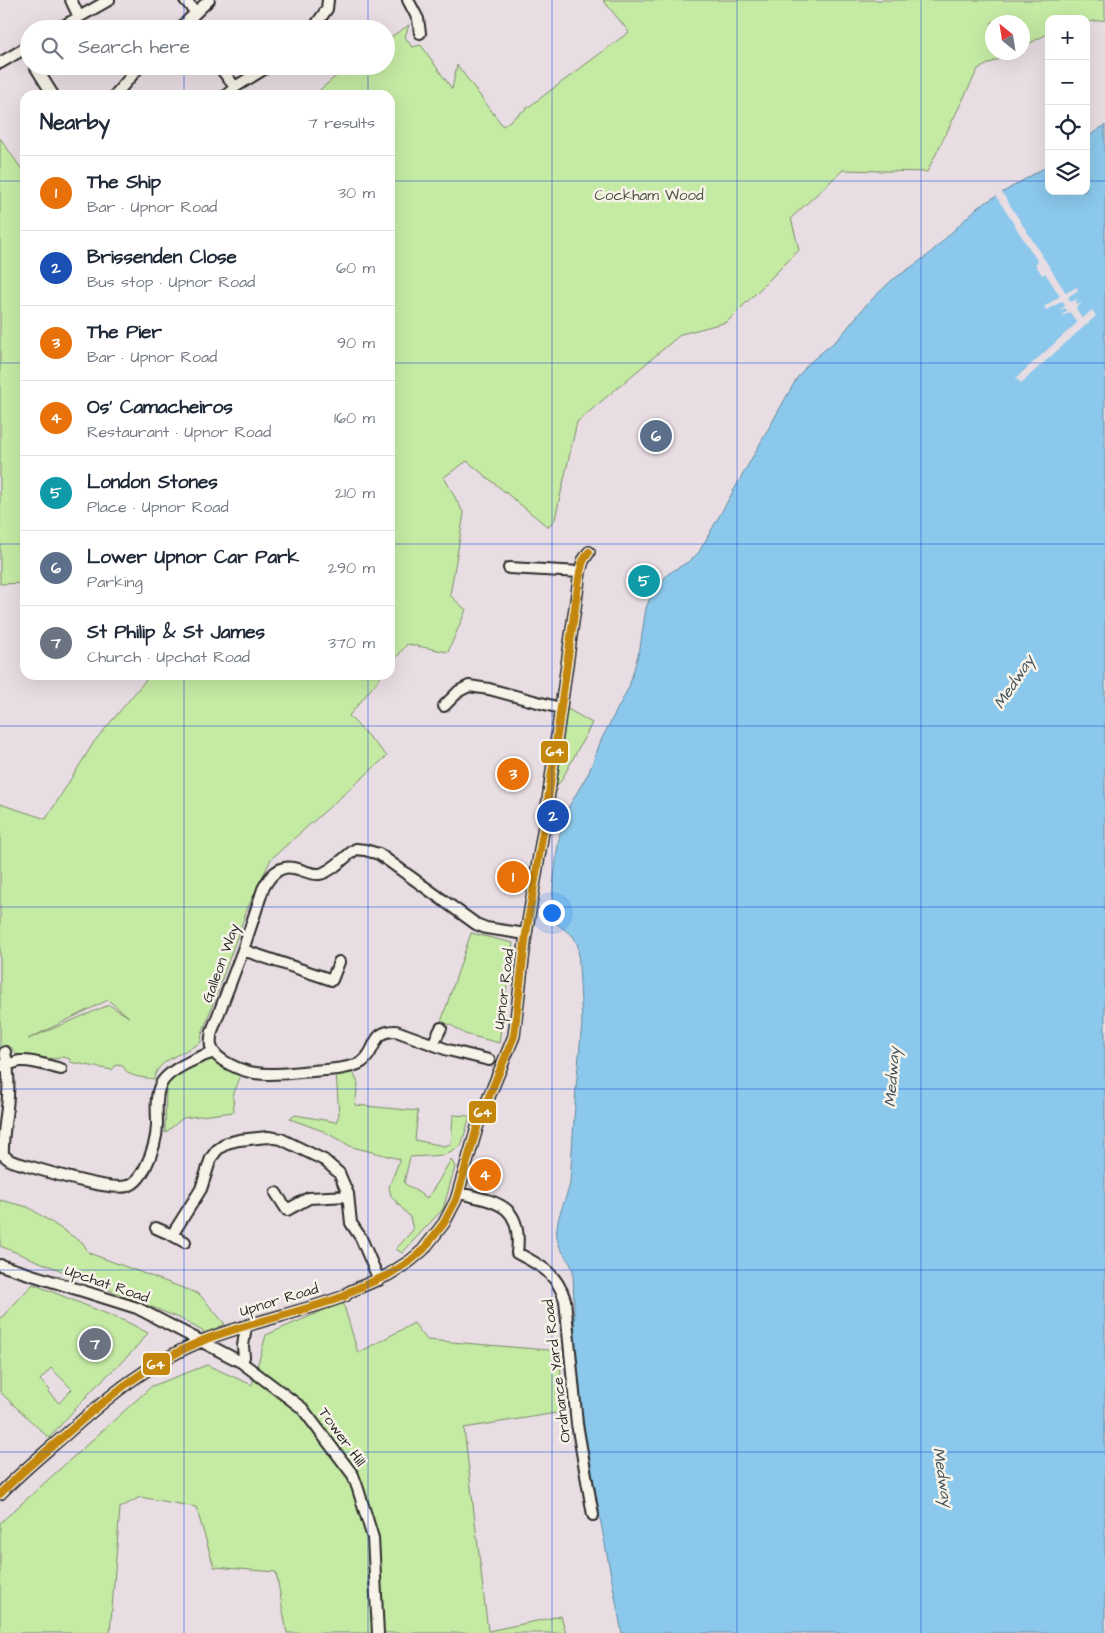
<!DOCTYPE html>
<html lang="en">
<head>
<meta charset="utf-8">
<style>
	body { margin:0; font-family:"Architects Daughter",sans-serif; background:#f2f2f3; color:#1f2937 }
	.controls { position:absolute; right:15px; top:15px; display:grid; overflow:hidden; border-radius:10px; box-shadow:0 5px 20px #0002 }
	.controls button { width:45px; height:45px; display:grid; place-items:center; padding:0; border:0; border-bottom:1px solid #e0e1e3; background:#fff; color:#1f2937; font:25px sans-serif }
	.compass { position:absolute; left:985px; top:15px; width:45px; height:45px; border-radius:50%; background:#fff; box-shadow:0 5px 20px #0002; rotate:330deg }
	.you { position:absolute; left:551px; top:912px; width:18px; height:18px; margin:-12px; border:4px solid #fff; border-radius:50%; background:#1a73e8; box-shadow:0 0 0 8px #1a73e833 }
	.badge { display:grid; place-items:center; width:32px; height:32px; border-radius:50%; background:#db2777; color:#fff; font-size:16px; font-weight:700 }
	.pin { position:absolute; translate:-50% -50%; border:2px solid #fff; box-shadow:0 1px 5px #0006 }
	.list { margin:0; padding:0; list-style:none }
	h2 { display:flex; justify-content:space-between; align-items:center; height:65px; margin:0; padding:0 20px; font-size:21px }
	h2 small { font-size:16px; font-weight:400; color:#747a83 }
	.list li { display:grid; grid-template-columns:32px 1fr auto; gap:15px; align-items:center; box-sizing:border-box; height:75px; padding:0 20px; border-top:1px solid #e0e1e3 }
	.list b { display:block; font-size:19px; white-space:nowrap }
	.list p { margin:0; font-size:16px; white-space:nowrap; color:#747a83 }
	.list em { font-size:16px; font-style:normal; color:#747a83 }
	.icon { flex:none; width:28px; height:28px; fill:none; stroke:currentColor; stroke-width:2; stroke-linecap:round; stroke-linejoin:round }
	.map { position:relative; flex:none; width:1105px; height:1633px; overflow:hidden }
	.search { position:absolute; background:#fff; box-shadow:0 5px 20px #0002; left:20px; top:20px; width:375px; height:55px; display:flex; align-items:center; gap:12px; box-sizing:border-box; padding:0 18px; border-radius:28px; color:#747a83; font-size:19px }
	.panel { position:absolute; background:#fff; box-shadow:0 5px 20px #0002; left:20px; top:90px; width:375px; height:590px; border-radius:15px }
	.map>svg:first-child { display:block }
	.green { fill:#c5eaa4; stroke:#788a68; fill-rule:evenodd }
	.water { fill:#8bc8eb; stroke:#65899e }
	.pier { fill:#e8dde3 }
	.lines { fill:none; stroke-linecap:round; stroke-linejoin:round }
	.minor-casing { stroke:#2b2b2b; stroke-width:14 }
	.minor { stroke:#f7f3e8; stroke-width:10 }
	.bus-1-casing { stroke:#f7f3e8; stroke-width:11 }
	.bus-1 { stroke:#c4870b; stroke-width:8 }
	.grid { fill:none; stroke:#1d4ed8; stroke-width:1; stroke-opacity:0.55 }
	.labels { text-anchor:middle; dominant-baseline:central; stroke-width:5; stroke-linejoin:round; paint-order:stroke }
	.park-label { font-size:15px; fill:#4a5143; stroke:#f7f3e8 }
	.street-label { font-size:15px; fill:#2b2b2b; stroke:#f7f3e8 }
	.water-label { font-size:16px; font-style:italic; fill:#43525b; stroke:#f7f3e8 }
	.line-badge { stroke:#f7f3e8; stroke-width:2 }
	.badge-label { font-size:14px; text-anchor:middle; font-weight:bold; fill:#fff }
</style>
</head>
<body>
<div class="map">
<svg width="1105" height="1633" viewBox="0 0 1105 1633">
	<rect width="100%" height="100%" fill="#e8dde3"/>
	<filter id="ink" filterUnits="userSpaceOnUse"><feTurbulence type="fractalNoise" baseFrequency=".02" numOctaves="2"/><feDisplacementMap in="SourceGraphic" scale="10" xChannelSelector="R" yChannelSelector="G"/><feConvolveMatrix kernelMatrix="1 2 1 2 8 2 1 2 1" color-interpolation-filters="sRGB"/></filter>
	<g filter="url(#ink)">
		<path class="green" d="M603,0H1105V20L1086,22V19H1049V33L1023,47L1022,22H992V52L1011,53L978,69L927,172L843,170L791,218L799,250L727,322L681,334L577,422L555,519L548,527L467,461L444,477L464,514L450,595L466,610L448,652L407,644L390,666V95H314L348,66H386V40L409,25L405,37L412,47L421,45L452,89L457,65L503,126L629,32Z
			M0,138L25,174V583L0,584Z
			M150,675H382L349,716L387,756L271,859L248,907L202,1034L201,1042C186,1053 157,1059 154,1079C142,1077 128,1078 123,1066L116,1065L112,1070L70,1062V1059L63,1057L55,1059L16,1054L11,1047L0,1049V804L46,819L94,742ZM108,1000L129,1017L109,1005L28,1039Z
			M566,708L592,723L561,781L553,789Z
			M471,933L513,943L499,1043L465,1034L451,1025L441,1022Z
			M208,1058H212L227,1068L242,1072L233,1096L234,1112L183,1118L165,1133L166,1087L171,1078Z
			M352,1070L358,1083L355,1105L418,1111L415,1140L444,1146L451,1144L453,1115L470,1116L461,1146L444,1155L410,1157L404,1183L427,1198L438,1182L451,1159L455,1167L443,1209L402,1253L396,1249L413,1230L410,1217L391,1196L389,1187L400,1159L352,1147L323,1131L290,1119L295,1115L336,1122L339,1115L336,1073Z
			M0,1200L28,1207L83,1243L89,1253L199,1294L225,1324L206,1333L179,1318L0,1246Z
			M33,1284L127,1322L148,1333L131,1353L94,1388L49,1438L0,1392V1319ZM51,1368L72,1389L59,1403L48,1392L50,1390L40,1380Z
			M343,1302L358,1353L414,1323L427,1340L560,1351L562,1412L464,1428L488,1631L561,1616L566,1633H287L276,1572L214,1567L196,1507L140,1497L120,1508L110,1633H0V1523L152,1386L207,1365L252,1385L266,1335Z"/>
		<path class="water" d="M1105,125V1633H622L582,1424L575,1347L573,1270C570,1261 563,1254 559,1245C551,1224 566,1203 570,1183L576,1088L582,1023L578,946L573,936L557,924L553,912V889L557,851L561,828L568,808L589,772L602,738L629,687L640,648L646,608L652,593L668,574L691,560L699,552L797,378L808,364L839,338L867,304L891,281L927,256L978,207L1049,165V191H1086V138Z"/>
		<path class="pier" d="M1001,191L1066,293L1077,287L1078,290L1068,297L1071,302L1079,298L1076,301L1077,304L1082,303L1076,308L1082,319L1092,310L1096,316L1021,383L1016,378L1077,323L1070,312L1063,316L1062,315L1067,311L1065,308L1060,311L1059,310L1065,306L1063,301L1046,310L1044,307L1060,296L1045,273L1042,275L1035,264L1038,262L996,196Z"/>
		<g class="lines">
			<defs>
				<path id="minor" d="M71,0L79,17
					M185,0L196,12
					M408,0L418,19L420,33
					M58,29L109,0
					M179,29L209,0
					M313,29L327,9L328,0
					M0,63L29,46
					M35,66L53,95
					M219,66L235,87
					M115,95L140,66
					M227,95L235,87L269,66
					M509,568L580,572
					M444,706L459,691L469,686L489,689L560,708
					M243,950L332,980L339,962
					M433,1044L441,1028
					M5,1052C8,1066 9,1081 8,1096C7,1116 2,1135 3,1155L11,1161C33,1167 108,1192 127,1186C135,1184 141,1176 145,1168C152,1154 157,1140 157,1124C157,1112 155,1097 160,1086C166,1070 199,1057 214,1052
					M489,1060L448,1050L396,1031C370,1031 378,1050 362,1062C352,1069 325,1070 313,1071C295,1072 274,1076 255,1073C242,1071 215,1061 211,1046C210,1041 211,1036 212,1031L243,950L263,889C269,877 278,865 293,868C302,869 310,875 320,874C333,871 345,856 356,849L365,850L379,854L476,924L486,928L526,934
					M0,1066C8,1066 13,1062 20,1061C34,1060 48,1066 61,1069
					M276,1193L287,1210L309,1198L348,1196
					M459,1193C497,1202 523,1204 517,1253C540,1265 557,1273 565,1300L577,1424L593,1515
					M156,1228L172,1235L201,1189L211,1158L217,1150L227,1143L239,1140L268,1137L281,1139L324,1160L339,1173L348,1194L351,1223L361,1238L379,1280
					M172,1235L185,1242
					M0,1265L137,1308L241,1362L302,1408L353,1475L358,1489L373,1538L378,1633
					M241,1362L244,1357L243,1346L246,1326
					M0,1494C20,1473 42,1455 64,1436C109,1396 148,1363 204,1340C250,1322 299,1313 345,1296L349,1292L388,1275L410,1261L423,1250L444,1223L456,1200L479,1121L514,1036L526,934L546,814L580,572L583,561L589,552"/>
			</defs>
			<use href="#minor" class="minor-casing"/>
			<use href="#minor" class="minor"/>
			<defs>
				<path id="bus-1" d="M0,1494C20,1473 42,1455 64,1436C109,1396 148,1363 204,1340C250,1322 299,1313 345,1296L349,1292L388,1275L410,1261L423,1250L444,1223L456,1200L479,1121L514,1036L526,934L546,814L580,572L583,561L589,552"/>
			</defs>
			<use href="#bus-1" class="bus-1-casing"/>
			<use href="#bus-1" class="bus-1"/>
		</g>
	</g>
	<path class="grid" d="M184,0V29M368,0V29M552,0V1633M737,0V1633M921,0V1633M184,66V95M368,66V95M0,181H25M390,181H1049M1086,181H1105M0,363H25M390,363H1105M0,544H25M390,544H1105M184,675V1633M368,675V1633M0,726H1105M0,907H1105M0,1089H1105M0,1270H1105M0,1452H1105"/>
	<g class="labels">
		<g class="park-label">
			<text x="649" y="195">Cockham Wood</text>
		</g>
		<g class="street-label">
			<text transform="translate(221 963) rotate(-70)">Galleon Way</text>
			<text transform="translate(504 989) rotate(-83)">Upnor Road</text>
			<text transform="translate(107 1284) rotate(19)">Upchat Road</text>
			<text transform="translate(279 1300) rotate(-17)">Upnor Road</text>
			<text transform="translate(557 1371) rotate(-97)">Ordnance Yard Road</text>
			<text transform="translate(342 1437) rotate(54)">Tower Hill</text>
		</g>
		<g class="water-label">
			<text transform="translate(1014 682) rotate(-57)">Medway</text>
			<text transform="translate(892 1077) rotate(-86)">Medway</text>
			<text transform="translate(943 1477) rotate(81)">Medway</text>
		</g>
	</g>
	<g class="line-badge">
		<rect x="540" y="740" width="29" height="24" rx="5" fill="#c4870b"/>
		<rect x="468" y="1100" width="29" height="24" rx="5" fill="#c4870b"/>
		<rect x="142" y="1352" width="29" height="24" rx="5" fill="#c4870b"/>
	</g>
	<g class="badge-label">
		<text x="555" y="756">64</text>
		<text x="483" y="1117">64</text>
		<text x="156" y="1369">64</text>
	</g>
</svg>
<div class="controls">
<button>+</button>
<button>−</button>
<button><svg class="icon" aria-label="locate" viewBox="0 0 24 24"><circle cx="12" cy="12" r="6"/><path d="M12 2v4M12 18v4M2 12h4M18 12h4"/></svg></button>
<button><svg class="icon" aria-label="layers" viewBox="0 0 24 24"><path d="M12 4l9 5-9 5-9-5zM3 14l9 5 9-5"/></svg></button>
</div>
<svg class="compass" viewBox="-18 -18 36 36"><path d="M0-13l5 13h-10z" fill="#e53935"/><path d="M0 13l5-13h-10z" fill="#747a83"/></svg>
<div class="you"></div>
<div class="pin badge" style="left:513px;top:877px;background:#e8710a">1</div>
<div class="pin badge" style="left:553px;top:816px;background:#1a4fb4">2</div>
<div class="pin badge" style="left:513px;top:774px;background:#e8710a">3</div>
<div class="pin badge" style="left:485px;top:1175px;background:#e8710a">4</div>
<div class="pin badge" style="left:644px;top:581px;background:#0f9aa8">5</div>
<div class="pin badge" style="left:656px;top:436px;background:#5c6f8a">6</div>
<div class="pin badge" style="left:95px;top:1344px;background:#6b7280">7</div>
<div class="search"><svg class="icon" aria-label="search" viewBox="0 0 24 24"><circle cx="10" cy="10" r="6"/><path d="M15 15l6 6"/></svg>Search here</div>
<section class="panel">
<h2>Nearby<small>7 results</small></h2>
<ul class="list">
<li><span class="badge" style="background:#e8710a">1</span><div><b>The Ship</b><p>Bar · Upnor Road</p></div><em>30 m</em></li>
<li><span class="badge" style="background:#1a4fb4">2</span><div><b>Brissenden Close</b><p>Bus stop · Upnor Road</p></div><em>60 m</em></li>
<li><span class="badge" style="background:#e8710a">3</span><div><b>The Pier</b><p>Bar · Upnor Road</p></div><em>90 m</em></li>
<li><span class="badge" style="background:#e8710a">4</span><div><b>Os' Camacheiros</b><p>Restaurant · Upnor Road</p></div><em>160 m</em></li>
<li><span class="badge" style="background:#0f9aa8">5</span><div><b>London Stones</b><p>Place · Upnor Road</p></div><em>210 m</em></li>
<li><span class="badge" style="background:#5c6f8a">6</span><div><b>Lower Upnor Car Park</b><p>Parking</p></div><em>290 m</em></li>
<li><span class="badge" style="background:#6b7280">7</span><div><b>St Philip &amp; St James</b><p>Church · Upchat Road</p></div><em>370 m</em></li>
</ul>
</section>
</div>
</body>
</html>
